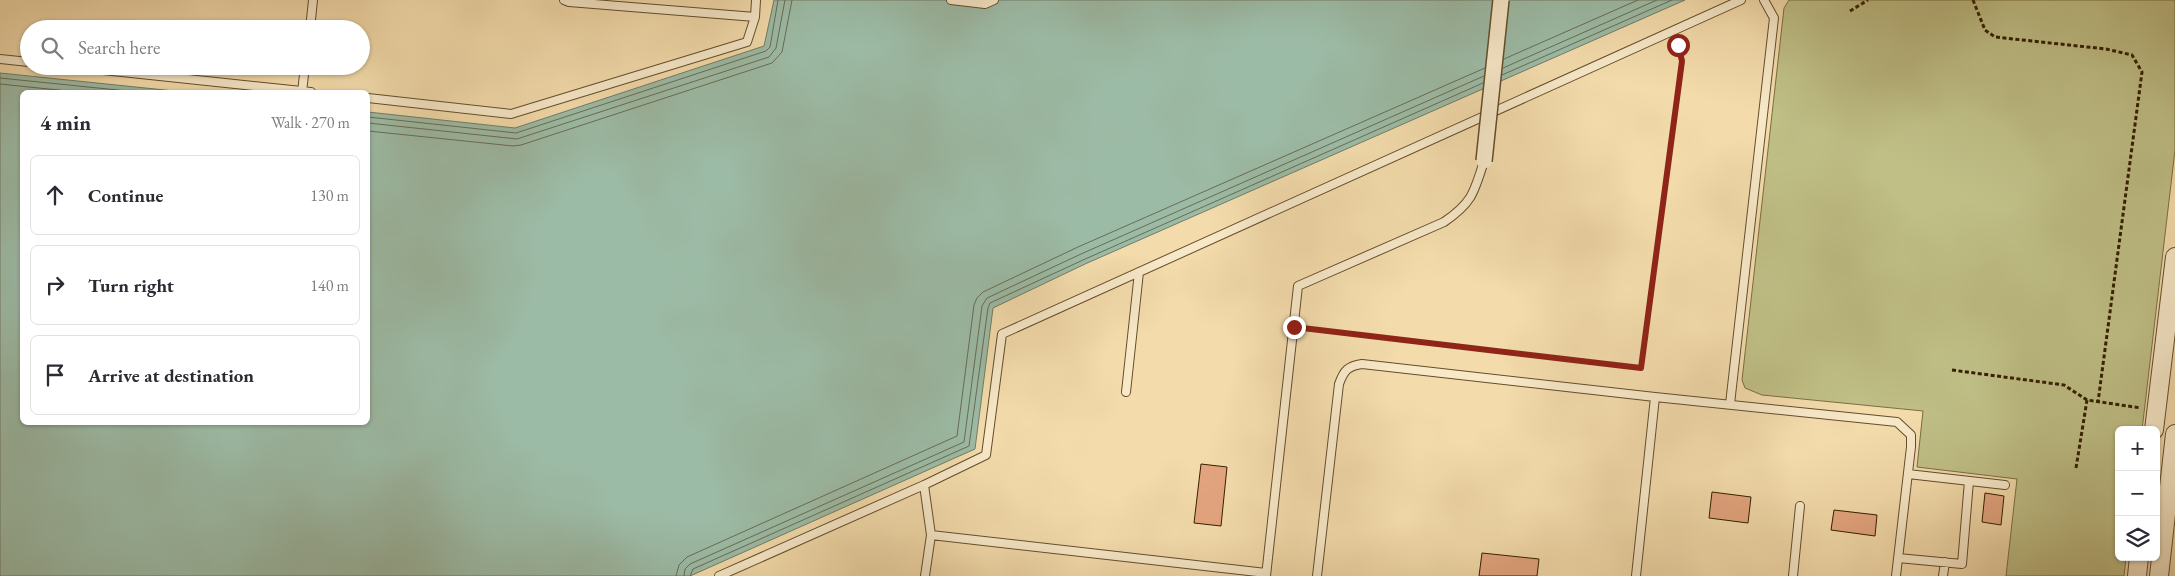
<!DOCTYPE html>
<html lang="en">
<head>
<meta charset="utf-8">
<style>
	body { margin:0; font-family:"EB Garamond",serif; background:#f2f2f3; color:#2b2b33 }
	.controls { position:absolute; right:15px; bottom:15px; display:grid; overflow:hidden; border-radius:8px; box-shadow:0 1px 4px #0004 }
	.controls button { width:45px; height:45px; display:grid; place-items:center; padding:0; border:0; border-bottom:1px solid #e1e1e2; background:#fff; color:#2b2b33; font:25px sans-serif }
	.stop { position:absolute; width:15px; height:15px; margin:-11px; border:4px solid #8f2418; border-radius:50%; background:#fff }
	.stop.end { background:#8f2418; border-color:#fff; box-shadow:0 1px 5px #0008 }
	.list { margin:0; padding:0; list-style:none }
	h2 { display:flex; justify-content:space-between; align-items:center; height:65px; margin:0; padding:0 20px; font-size:21px }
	h2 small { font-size:16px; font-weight:400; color:#7c7c81 }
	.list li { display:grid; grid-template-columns:32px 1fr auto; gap:15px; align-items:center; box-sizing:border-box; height:80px; margin:0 10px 10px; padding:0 10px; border:1px solid #e1e1e2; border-radius:8px }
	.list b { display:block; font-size:19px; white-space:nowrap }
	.list em { font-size:16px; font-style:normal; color:#7c7c81 }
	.icon { flex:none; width:28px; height:28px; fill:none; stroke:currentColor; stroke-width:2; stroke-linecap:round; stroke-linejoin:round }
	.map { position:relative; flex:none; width:2175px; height:576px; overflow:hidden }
	.search { position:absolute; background:#fff; box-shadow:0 1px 4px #0004; left:20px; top:20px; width:350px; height:55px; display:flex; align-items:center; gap:12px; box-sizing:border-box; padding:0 18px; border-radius:28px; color:#7c7c81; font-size:19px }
	.panel { position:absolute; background:#fff; box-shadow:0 1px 4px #0004; left:20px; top:90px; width:350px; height:335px; border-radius:8px }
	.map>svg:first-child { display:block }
	.green { fill:#bfbf86; stroke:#7a6e43 }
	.water { fill:#9cbba6; stroke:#727c64 }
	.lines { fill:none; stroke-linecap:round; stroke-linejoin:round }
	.shore { stroke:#686c53; stroke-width:1 }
	.building { fill:#e3a57f; stroke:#341e00 }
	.service-casing { stroke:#644d2b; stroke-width:10 }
	.tertiary-casing { stroke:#644d2b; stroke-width:20 }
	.path { stroke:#341e00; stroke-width:3; stroke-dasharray:4 2.5; stroke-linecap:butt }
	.service { stroke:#f7e8c8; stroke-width:8 }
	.tertiary { stroke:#f7e8c8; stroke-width:18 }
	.minor-bridge-casing { stroke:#644d2b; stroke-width:18; stroke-linecap:butt }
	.minor-bridge { stroke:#f7e8c8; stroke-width:15 }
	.route { stroke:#8f2418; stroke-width:6 }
</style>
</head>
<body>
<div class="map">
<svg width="2175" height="576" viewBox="0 0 2175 576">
	<rect width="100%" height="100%" fill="#f3dbab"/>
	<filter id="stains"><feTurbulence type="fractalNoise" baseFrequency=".004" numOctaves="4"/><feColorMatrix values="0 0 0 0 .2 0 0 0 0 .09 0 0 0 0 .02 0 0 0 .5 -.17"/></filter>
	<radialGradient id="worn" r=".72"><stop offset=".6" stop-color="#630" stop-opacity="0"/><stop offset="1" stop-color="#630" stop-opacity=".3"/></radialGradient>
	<path class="green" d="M1789,0H2175V150L2142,430H2119V557H2126L2124,576H2006L2017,479L1917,467L1923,411L1762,395L1745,388L1742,380L1784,8Z"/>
	<path class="water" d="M774,0H1685L1085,264L993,308L975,449L690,576H0V73L184,92H22V422H368V112L515,128L764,46Z"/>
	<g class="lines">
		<path class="shore" d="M1504,59L1638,0
			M1503,68L1657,0
			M1502,75L1672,0
			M0,78L137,92
			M0,84L77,92
			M368,117L516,133L766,51L770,47L778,0
			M368,123L517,139L769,57L776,48L785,0
			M368,131L513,146L521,145L772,63L782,52L792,0
			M676,576L679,565L687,557L957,436L974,305L977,298L983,292L1078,247L1485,68
			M684,576L685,569L690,564L964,442L982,306L987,298L1081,254L1484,76
			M690,576L693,569L969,446L988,308L990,303L1083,260L1483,83"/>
	</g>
	<path class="building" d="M1201,464L1227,467L1221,526L1194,523Z
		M1712,492L1751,497L1748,523L1709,518Z
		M1985,493L2004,496L2001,525L1982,522Z
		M1834,510L1877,515L1875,536L1831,530Z
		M1482,553L1539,559L1537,576H1479Z"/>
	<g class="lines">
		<defs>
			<path id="service" d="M564,0L569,2L755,17
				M951,0L985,4L994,0
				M310,29L313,0
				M0,59L29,62
				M65,66L311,92
				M302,92L305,66
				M368,98L511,114L747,42L755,17L756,0
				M1126,392L1139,272
				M1730,404L1774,18L1764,0
				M1908,474L2005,485
				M924,485L931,535L925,576
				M931,535L1266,573
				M1898,558L1962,564L1969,481
				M719,576L924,485L986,455L1002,334L1741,0
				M1266,576L1298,286L1444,222C1472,203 1474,193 1484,161
				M1317,576L1339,384C1344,370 1348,366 1362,364L1655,397L1897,422L1911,435V447L1896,576
				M1636,576L1655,397
				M1793,576L1800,506
				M1943,576L1945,562"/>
			<path id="tertiary" d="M2154,430L2175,257
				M2137,576L2139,557
				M2159,576L2175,434"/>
		</defs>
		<use href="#service" class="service-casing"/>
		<use href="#tertiary" class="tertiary-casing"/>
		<path class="path" d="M1973,0L1985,30L1995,37L2106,49L2132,55L2142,72L2098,402
			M1850,11L1868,0
			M1303,328L1641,368L1682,61L1676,41
			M1952,370L2064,385L2087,400
			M2076,468L2087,400L2141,408"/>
		<use href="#service" class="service"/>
		<use href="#tertiary" class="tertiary"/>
		<defs>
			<path id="minor-bridge" d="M1484,161L1501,0"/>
		</defs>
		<use href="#minor-bridge" class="minor-bridge-casing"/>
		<use href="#minor-bridge" class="minor-bridge"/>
	</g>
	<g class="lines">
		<path class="route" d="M1294,327L1641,368L1682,61L1678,45"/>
	</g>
	<rect width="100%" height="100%" filter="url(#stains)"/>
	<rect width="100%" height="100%" fill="url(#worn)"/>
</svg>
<div class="controls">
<button>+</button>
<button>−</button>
<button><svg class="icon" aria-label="layers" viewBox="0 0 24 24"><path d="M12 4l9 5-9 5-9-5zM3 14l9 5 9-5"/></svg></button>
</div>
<div class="stop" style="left:1678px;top:45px"></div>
<div class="stop end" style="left:1294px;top:327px"></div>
<div class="search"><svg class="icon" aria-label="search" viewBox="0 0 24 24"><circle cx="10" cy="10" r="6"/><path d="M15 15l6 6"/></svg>Search here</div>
<section class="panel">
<h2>4 min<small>Walk · 270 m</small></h2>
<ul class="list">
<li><svg class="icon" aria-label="ahead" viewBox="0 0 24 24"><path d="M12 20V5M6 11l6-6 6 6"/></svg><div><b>Continue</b></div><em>130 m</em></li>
<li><svg class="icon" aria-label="right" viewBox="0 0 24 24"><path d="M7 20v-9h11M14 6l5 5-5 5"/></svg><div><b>Turn right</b></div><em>140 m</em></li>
<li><svg class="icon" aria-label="arrive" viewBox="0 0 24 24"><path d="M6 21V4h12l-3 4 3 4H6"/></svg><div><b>Arrive at destination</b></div></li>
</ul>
</section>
</div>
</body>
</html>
